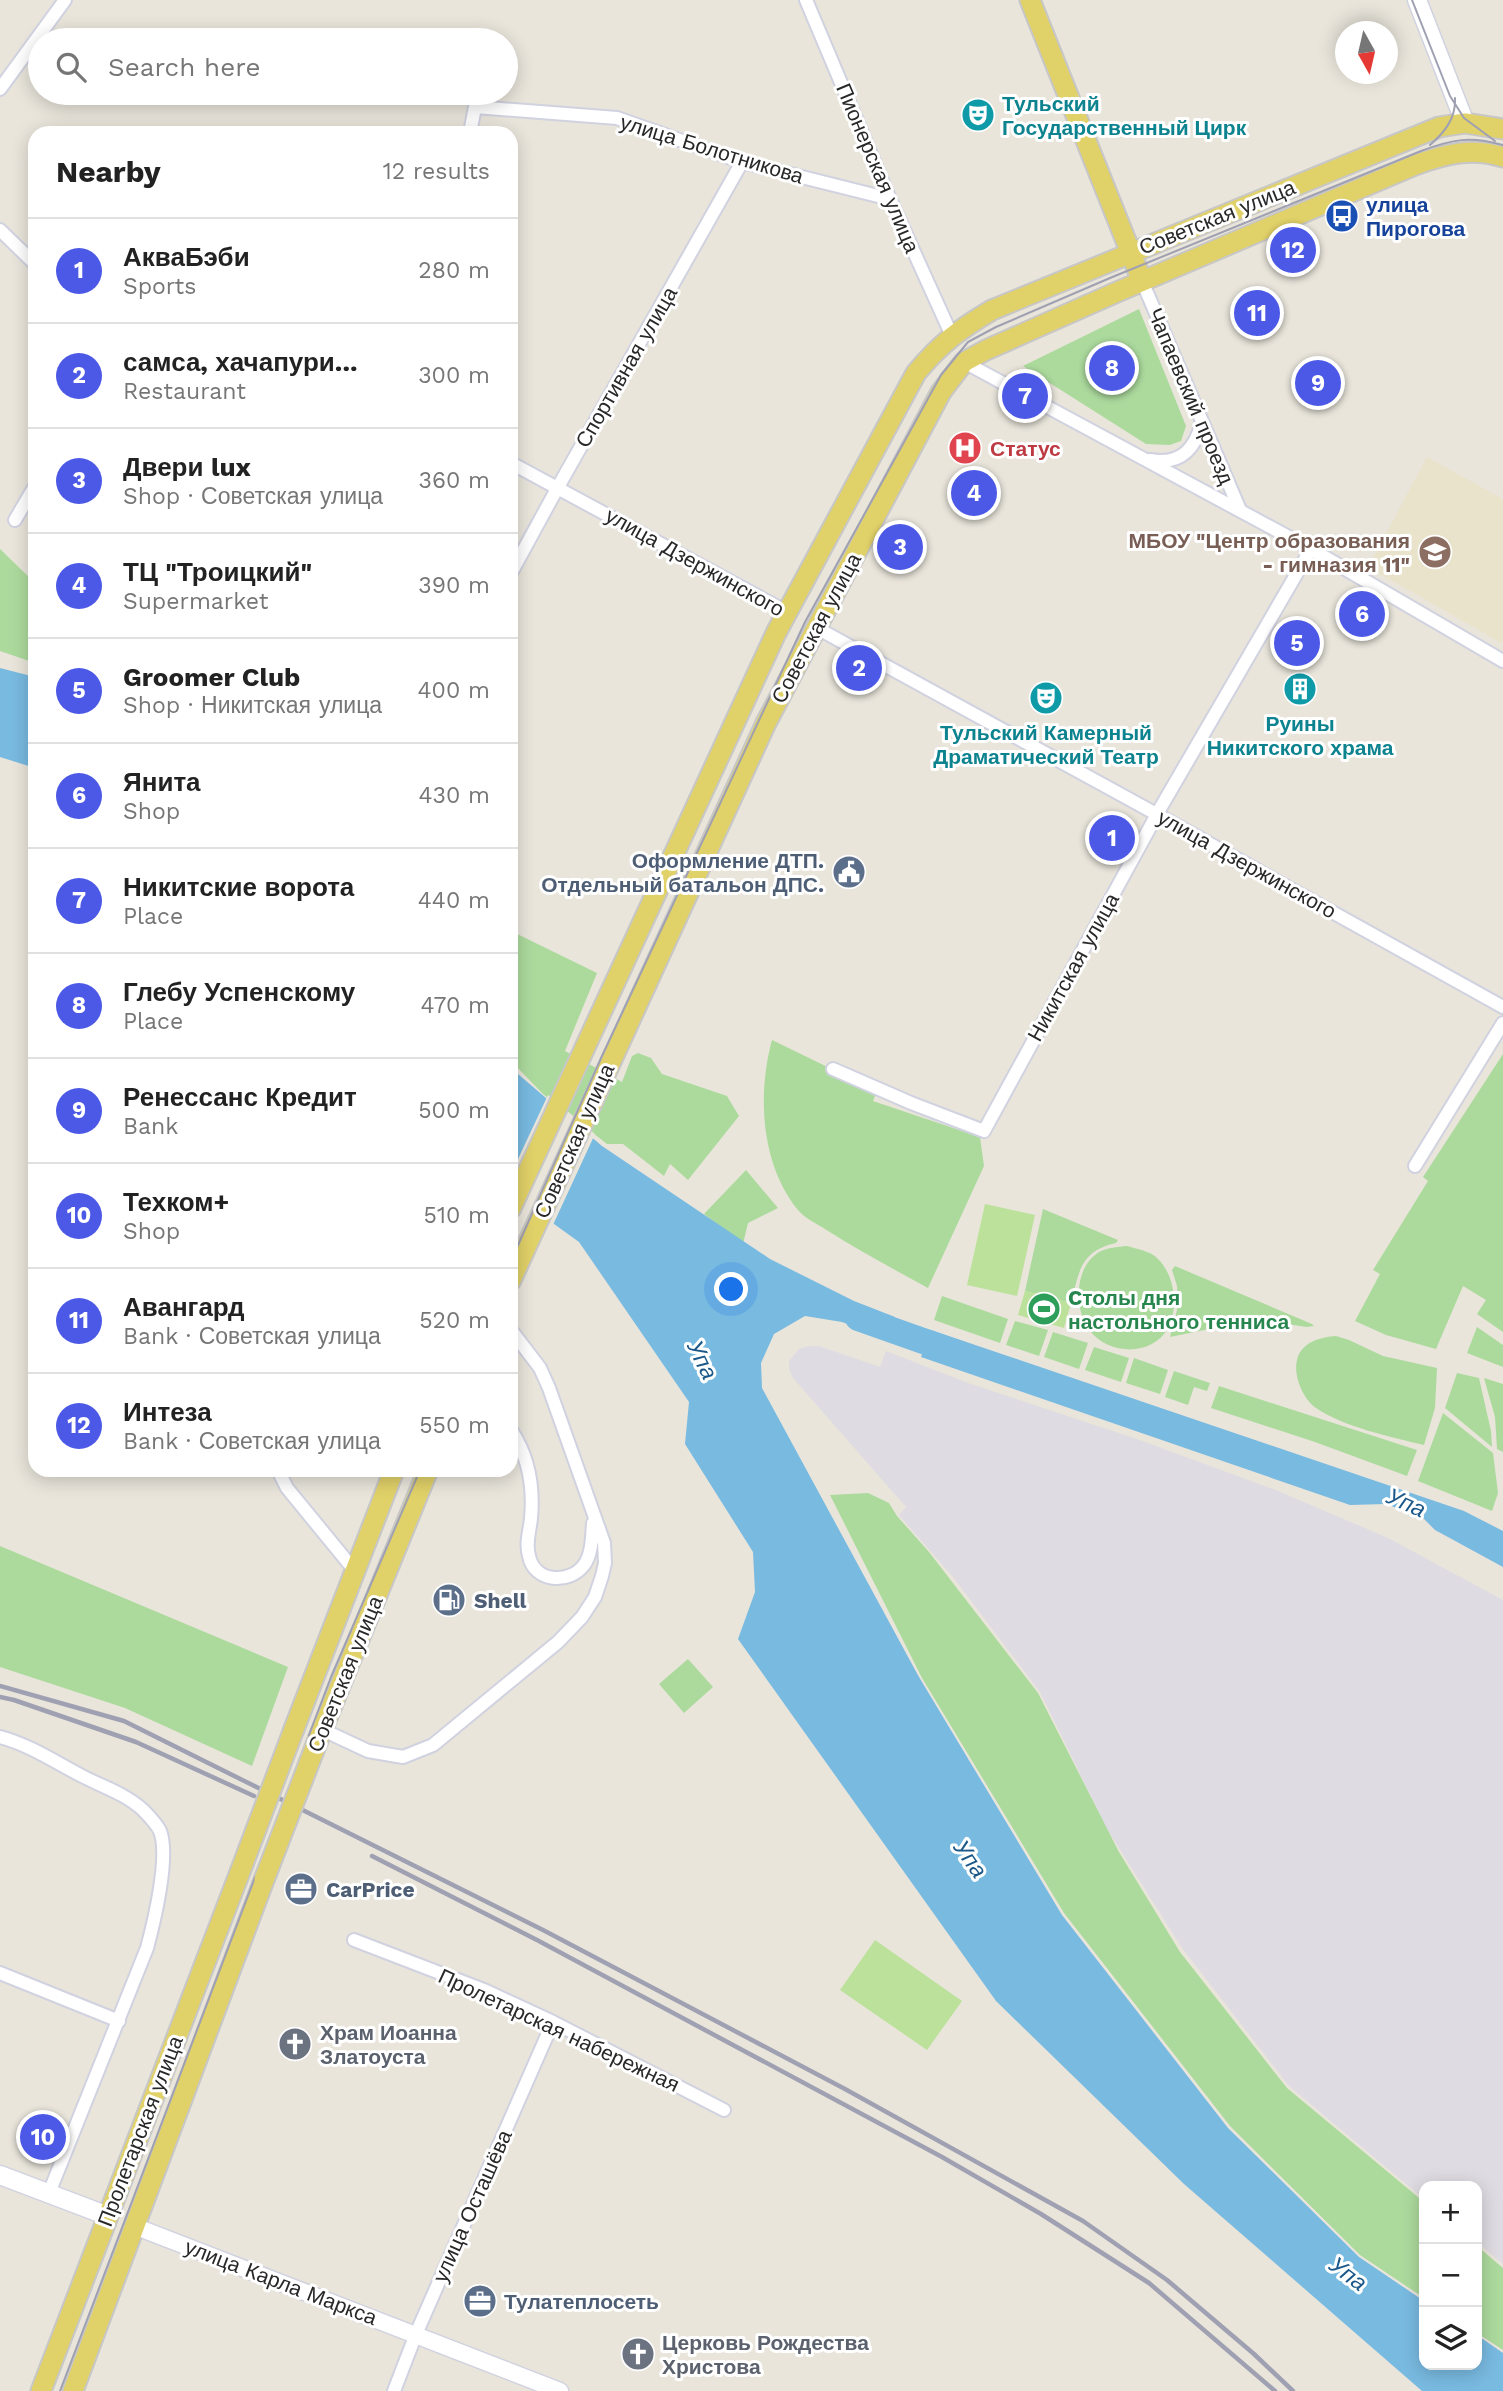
<!DOCTYPE html>
<html lang="en">
<head>
<meta charset="utf-8">
<style>
	body { margin:0; font-family:"Work Sans",sans-serif; background:#f6f6f6; color:#222 }
	.controls { position:absolute; right:21px; bottom:21px; display:grid; overflow:hidden; border-radius:14px; box-shadow:0 4px 18px #0003 }
	.controls button { width:63px; height:63px; display:grid; place-items:center; padding:0; border:0; border-bottom:2px solid #e0e0e0; background:#fff; color:#222; font:35px sans-serif }
	.compass { position:absolute; left:1335px; top:21px; width:63px; height:63px; border-radius:50%; background:#fff; box-shadow:0 4px 18px #0003; rotate:172deg }
	.you { position:absolute; left:732px; top:1290px; width:24px; height:24px; margin:-18px; border:5px solid #fff; border-radius:50%; background:#1a73e8; box-shadow:0 0 0 10px #1a73e833 }
	.badge { display:grid; place-items:center; width:46px; height:46px; border-radius:50%; background:#4c58e6; color:#fff; font-size:23px; font-weight:700 }
	.pin { position:absolute; translate:-50% -50%; border:4px solid #fff; box-shadow:0 2px 7px #0006 }
	.list { margin:0; padding:0; list-style:none }
	h2 { display:flex; justify-content:space-between; align-items:center; height:91px; margin:0; padding:0 28px; font-size:30px }
	h2 small { font-size:23px; font-weight:400; color:#767676 }
	.list li { display:grid; grid-template-columns:46px 1fr auto; gap:21px; align-items:center; box-sizing:border-box; height:105px; padding:0 28px; border-top:2px solid #e0e0e0 }
	.list b { display:block; font-size:26px; white-space:nowrap }
	.list p { margin:0; font-size:23px; white-space:nowrap; color:#767676 }
	.list em { font-size:23px; font-style:normal; color:#767676 }
	.icon { flex:none; width:38px; height:38px; fill:none; stroke:currentColor; stroke-width:2; stroke-linecap:round; stroke-linejoin:round }
	.map { position:relative; flex:none; width:1503px; height:2391px; overflow:hidden }
	.search { position:absolute; background:#fff; box-shadow:0 4px 18px #0003; left:28px; top:28px; width:490px; height:77px; display:flex; align-items:center; gap:18px; box-sizing:border-box; padding:0 24px; border-radius:38px; color:#767676; font-size:26px }
	.panel { position:absolute; background:#fff; box-shadow:0 4px 18px #0003; left:28px; top:126px; width:490px; height:1351px; border-radius:21px }
	.map>svg:first-child { display:block }
	.industrial { fill:#dedbe2 }
	.education { fill:#e9e3cc }
	.green { fill:#acda9d }
	.pitch { fill:#bbe19a }
	.water { fill:#79bae1 }
	.pier { fill:#e9e5db }
	.lines { fill:none; stroke-linecap:round; stroke-linejoin:round }
	.river { stroke:#79bae1; stroke-width:26 }
	.minor-casing { stroke:#d1d2e0; stroke-width:16 }
	.tertiary-casing { stroke:#d1d2e0; stroke-width:19 }
	.secondary-casing { stroke:#d1d2e0; stroke-width:21 }
	.primary-casing { stroke:#c7c7c7; stroke-width:23 }
	.minor { stroke:#fff; stroke-width:12 }
	.tertiary { stroke:#fff; stroke-width:16 }
	.secondary { stroke:#fff; stroke-width:18 }
	.primary { stroke:#e1d169; stroke-width:19 }
	.tram { stroke:#9fa0b1; stroke-width:2 }
	.rail { stroke:#9fa0b1; stroke-width:4.5 }
	.primary-bridge-casing { stroke:#c7c7c7; stroke-width:23; stroke-linecap:butt }
	.primary-bridge { stroke:#e1d169; stroke-width:19 }
	.labels { text-anchor:middle; dominant-baseline:central; stroke-width:6; stroke-linejoin:round; paint-order:stroke }
	.culture-label { font-size:21px; font-weight:bold; fill:#0d838f; stroke:#fff }
	.street-label { font-size:21px; fill:#282828; stroke:#fff }
	.transit-label { font-size:21px; font-weight:bold; fill:#164399; stroke:#fff; text-anchor:start }
	.health-label { font-size:21px; font-weight:bold; fill:#be3a42; stroke:#fff; text-anchor:start }
	.education-label { font-size:21px; font-weight:bold; fill:#785e54; stroke:#fff; text-anchor:end }
	.service-label { font-size:21px; font-weight:bold; fill:#4e5e75; stroke:#fff; text-anchor:start }
	.leisure-label { font-size:21px; font-weight:bold; fill:#27864d; stroke:#fff; text-anchor:start }
	.worship-label { font-size:21px; font-weight:bold; fill:#5b616d; stroke:#fff; text-anchor:start }
	.water-label { font-size:23px; font-style:italic; fill:#1b5889; stroke:#fff }
</style>
</head>
<body>
<div class="map">
<svg width="1503" height="2391" viewBox="0 0 1503 2391">
	<rect width="100%" height="100%" fill="#e9e5db"/>
	<path class="industrial" d="M809,1346H819L880,1367L886,1351L968,1383L1137,1439L1278,1491L1388,1538L1503,1600V2264L1477,2242V2186H1424V2199L1289,2086L1182,1948L1107,1829L1040,1692L953,1577L899,1515L906,1507L793,1378L789,1369V1361L799,1349Z"/>
	<path class="education" d="M1427,457L1503,499V644L1368,567Z"/>
	<path class="green" d="M1139,309L1186,426L1181,441L1170,445L1146,444L1023,366Z
		M0,549L35,583V663L0,651Z
		M511,931L597,973L565,1051L622,1082L632,1056L638,1053L651,1058L662,1074L727,1096L739,1116L688,1180L670,1164L664,1176L623,1144H607L543,1094L511,1061Z
		M772,1040L877,1091L873,1101L980,1137L984,1166L928,1288C893,1269 858,1250 825,1229C816,1223 804,1218 798,1210C761,1165 757,1095 772,1040Z
		M1503,1054V1332L1477,1314L1486,1300L1463,1286L1436,1349L1386,1335L1355,1321L1380,1274L1373,1270L1428,1181L1423,1177Z
		M746,1170L778,1208L748,1223L743,1244L704,1214Z
		M1043,1209L1118,1240L1116,1243C1080,1251 1079,1272 1071,1303L1025,1291Z
		M1127,1246C1137,1249 1150,1251 1157,1258C1175,1275 1179,1307 1168,1328C1153,1356 1110,1356 1090,1331C1073,1309 1074,1265 1101,1251C1110,1247 1118,1247 1127,1246Z
		M1175,1266L1312,1324L1314,1326L1306,1327L1258,1319L1170,1337L1178,1306L1177,1286L1172,1270Z
		M942,1296L1008,1319L1000,1343L934,1320Z
		M1015,1321L1048,1330L1039,1356L1006,1345Z
		M1477,1327L1503,1345V1367L1467,1353Z
		M1053,1332L1088,1343L1079,1369L1044,1357Z
		M1336,1336L1349,1340L1383,1356L1437,1368L1435,1408L1424,1445C1391,1437 1344,1427 1316,1408C1303,1399 1293,1375 1297,1360C1301,1342 1321,1337 1336,1336Z
		M1094,1347L1129,1358L1121,1382L1085,1370Z
		M1134,1358L1168,1370L1160,1394L1126,1383Z
		M1174,1371L1210,1383L1207,1391L1194,1387L1188,1405L1165,1397Z
		M1457,1373L1479,1378L1491,1431L1492,1447L1445,1408Z
		M1484,1378L1503,1384V1452L1497,1449L1495,1417Z
		M1219,1386L1417,1450L1407,1476L1315,1442L1211,1408Z
		M1443,1413L1493,1453L1498,1493L1492,1511L1418,1481Z
		M868,1493L889,1503L897,1516L929,1552L1038,1693L1119,1852L1180,1952L1287,2088L1424,2202V2298L1360,2255L1230,2126L1064,1913L922,1678L830,1495Z
		M0,1546L288,1667L252,1766L125,1708L0,1667Z
		M688,1659L713,1687L684,1713L659,1684Z
		M1477,2246L1503,2268V2350L1477,2333Z"/>
	<path class="pitch" d="M985,1204L1035,1215L1017,1296L967,1285Z
		M1025,1291L1071,1303L1064,1328L1018,1315Z
		M875,1940L962,2001L927,2050L840,1990Z"/>
	<path class="water" d="M0,668L35,677V768L0,757Z
		M511,1068L602,1146L770,1259L854,1301L895,1317L887,1339L842,1322L805,1316L774,1334L761,1363L762,1388L919,1677L1062,1915L1228,2128L1359,2257L1424,2301V2365H1477V2335L1503,2353V2391H1422L1184,2184L996,2001L738,1639L755,1592L753,1552L685,1444L689,1402L579,1242L511,1193Z
		M931,1330L1464,1511L1503,1531V1567L1435,1530L1423,1518L1386,1504L1350,1505L921,1357Z"/>
	<path class="pier" d="M548,1095L595,1134L552,1227L511,1197V1174Z"/>
	<g class="lines">
		<path class="river" d="M858,1318L960,1354"/>
		<defs>
			<path id="minor" d="M806,0L890,199L952,336
				M0,89L65,0
				M470,133L475,107L617,118L742,162L890,199
				M0,230L35,264
				M1142,281L1240,510
				M964,362L1311,549L1503,661
				M1150,460C1180,465 1195,450 1202,422
				M511,463L787,612
				M15,520L35,486
				M511,573L558,487L742,162
				M815,627L1149,810L1503,1007
				M833,1069L911,1103L984,1131L1161,807L1311,549
				M1415,1166L1503,1023
				M511,1430C529,1457 534,1486 531,1518C530,1531 525,1542 529,1556C534,1582 569,1585 584,1565C592,1554 592,1537 593,1523
				M278,1470L287,1488L355,1571
				M321,1729L368,1751L403,1757L433,1745L558,1642L582,1617L595,1597L602,1576L605,1563L604,1543L549,1388L540,1368L511,1330
				M0,1737C30,1745 55,1762 82,1776C103,1787 126,1794 143,1810C148,1815 157,1825 160,1831C170,1856 154,1922 147,1948L49,2193
				M354,1940L484,1990L553,2022L724,2110
				M0,1973L119,2021
				M394,2391L416,2334L553,2022"/>
			<path id="tertiary" d="M134,2226L560,2391"/>
			<path id="secondary" d="M1417,0L1465,123
				M0,2175L108,2216"/>
			<path id="primary" d="M1030,0L1142,281
				M511,1208L776,633L916,373C941,343 960,329 992,310L1439,127L1465,123L1503,129
				M511,1280L766,723L941,392L964,362L986,350L1117,292L1415,165C1445,154 1472,147 1503,157
				M294,1729L394,1470
				M318,1740L428,1470
				M41,2391L240,1872
				M73,2391L264,1880"/>
		</defs>
		<use href="#minor" class="minor-casing"/>
		<use href="#tertiary" class="tertiary-casing"/>
		<use href="#secondary" class="secondary-casing"/>
		<use href="#primary" class="primary-casing"/>
		<use href="#minor" class="minor"/>
		<use href="#tertiary" class="tertiary"/>
		<use href="#secondary" class="secondary"/>
		<use href="#primary" class="primary"/>
		<path class="tram" d="M1412,0L1450,96L1464,118L1495,141
			M1430,145C1445,132 1456,118 1455,98
			M511,1261L602,1056L805,622L941,375L968,342L996,327L1110,278L1421,151C1453,139 1470,136 1503,145
			M60,2391L331,1677L420,1470"/>
		<path class="rail" d="M0,1686L124,1721L543,1930L845,2089L1083,2221L1167,2280L1254,2354L1293,2391
			M0,1697L14,1700L136,1742L254,1796
			M372,1856L537,1940L942,2157L1041,2214L1149,2283L1275,2391"/>
		<defs>
			<path id="primary-bridge" d="M240,1872L294,1729
				M264,1880L318,1740"/>
		</defs>
		<use href="#primary-bridge" class="primary-bridge-casing"/>
		<use href="#primary-bridge" class="primary-bridge"/>
	</g>
	<defs>
		<symbol id="theatre-disc" viewBox="-11 -11 22 22"><circle r="9.5" fill="#0f9aa8" stroke="#fff"/><path d="M-5-5.5Q0-4 5-5.5V0Q5 5 0 6Q-5 5-5 0ZM-3.3-2.5H-1v1.5H-3.3ZM1-2.5H3.3v1.5H1ZM-2.8 1Q0 5.5 2.8 1Z" fill="#fff"/></symbol>
		<symbol id="bus-disc" viewBox="-11 -11 22 22"><circle r="9.5" fill="#1a4fb4" stroke="#fff"/><path d="M-5-6H5V4H4V6H2V4H-2V6H-4V4H-5ZM-3.5-4V0h7V-4ZM-3.5 1.2v1.5H-2V1.2ZM2 1.2v1.5H3.5V1.2Z" fill="#fff"/></symbol>
		<symbol id="hospital-disc" viewBox="-11 -11 22 22"><circle r="9.5" fill="#e0444e" stroke="#fff"/><path d="M-5-5h3v3.5h4V-5h3V5h-3V1.5h-4V5h-3Z" fill="#fff"/></symbol>
		<symbol id="school-disc" viewBox="-11 -11 22 22"><circle r="9.5" fill="#8d6e63" stroke="#fff"/><path d="M0-5L7-2L0 1L-7-2ZM-4 1L0 2.5L4 1V4Q0 6-4 4Z" fill="#fff"/></symbol>
		<symbol id="building-disc" viewBox="-11 -11 22 22"><circle r="9.5" fill="#0f9aa8" stroke="#fff"/><path d="M-4-6H4V6H1V3H-1V6H-4ZM-2.5-4.3h1.7v1.8h-1.7ZM.8-4.3h1.7v1.8H.8ZM-2.5-1h1.7V.8h-1.7ZM.8-1h1.7V.8H.8Z" fill="#fff"/></symbol>
		<symbol id="civic-disc" viewBox="-11 -11 22 22"><circle r="9.5" fill="#5c6f8a" stroke="#fff"/><path d="M-.6-6.5H3V-4.5H.6V-3L4-1V1h2V6H-6V1h2V-1L-.6-3ZM-1.2 2.5V6h2.4V2.5Z" fill="#fff"/></symbol>
		<symbol id="stadium-disc" viewBox="-11 -11 22 22"><circle r="9.5" fill="#2e9e5b" stroke="#fff"/><path d="M0-5a6.5 5 0 1 0 0 10a6.5 5 0 1 0 0-10ZM-3.5-1.8h7v3.6h-7Z" fill="#fff"/></symbol>
		<symbol id="fuel-disc" viewBox="-11 -11 22 22"><circle r="9.5" fill="#5c6f8a" stroke="#fff"/><path d="M-5.5-6h7V0h2V4h1.3V-2.5L3-4.5l.8-.8L6-3V5H2.5V1h-1V6h-7ZM-4.2-4.7v3.2H.2V-4.7Z" fill="#fff"/></symbol>
		<symbol id="office-disc" viewBox="-11 -11 22 22"><circle r="9.5" fill="#5c6f8a" stroke="#fff"/><path d="M-6-3h4V-5.5h4V-3h4V5H-6ZM-1-4.5V-3h2v-1.5ZM-6 0V1H6V0Z" fill="#fff"/></symbol>
		<symbol id="church-disc" viewBox="-11 -11 22 22"><circle r="9.5" fill="#6b7280" stroke="#fff"/><path d="M-1.2-6h2.4v3.5h3.3v2.4h-3.3V6h-2.4V-.1h-3.3v-2.4h3.3Z" fill="#fff"/></symbol>
	</defs>
	<g fill-rule="evenodd">
		<use href="#theatre-disc" x="959" y="96" width="38" height="38"/>
		<use href="#bus-disc" x="1323" y="197" width="38" height="38"/>
		<use href="#hospital-disc" x="946" y="429" width="38" height="38"/>
		<use href="#school-disc" x="1416" y="533" width="38" height="38"/>
		<use href="#building-disc" x="1281" y="670" width="38" height="38"/>
		<use href="#theatre-disc" x="1027" y="679" width="38" height="38"/>
		<use href="#civic-disc" x="830" y="853" width="38" height="38"/>
		<use href="#stadium-disc" x="1025" y="1290" width="38" height="38"/>
		<use href="#fuel-disc" x="430" y="1581" width="38" height="38"/>
		<use href="#office-disc" x="282" y="1870" width="38" height="38"/>
		<use href="#church-disc" x="276" y="2025" width="38" height="38"/>
		<use href="#office-disc" x="461" y="2282" width="38" height="38"/>
		<use href="#church-disc" x="619" y="2335" width="38" height="38"/>
	</g>
	<g class="labels">
		<g class="culture-label">
			<text x="1002" y="103" text-anchor="start">Тульский<tspan x="1002" dy="24">Государственный Цирк</tspan></text>
			<text x="1300" y="723">Руины<tspan x="1300" dy="24">Никитского храма</tspan></text>
			<text x="1046" y="732">Тульский Камерный<tspan x="1046" dy="24">Драматический Театр</tspan></text>
		</g>
		<g class="street-label">
			<text transform="translate(712 149) rotate(17)">улица Болотникова</text>
			<text transform="translate(878 168) rotate(67)">Пионерская улица</text>
			<text transform="translate(1217 217) rotate(-22)">Советская улица</text>
			<text transform="translate(626 367) rotate(-60)">Спортивная улица</text>
			<text transform="translate(1191 396) rotate(67)">Чапаевский проезд</text>
			<text transform="translate(695 562) rotate(29)">улица Дзержинского</text>
			<text transform="translate(816 628) rotate(-62)">Советская улица</text>
			<text transform="translate(1247 864) rotate(29)">улица Дзержинского</text>
			<text transform="translate(1073 967) rotate(-61)">Никитская улица</text>
			<text transform="translate(574 1141) rotate(-66)">Советская улица</text>
			<text transform="translate(345 1674) rotate(-68)">Советская улица</text>
			<text transform="translate(559 2030) rotate(25)">Пролетарская набережная</text>
			<text transform="translate(140 2131) rotate(-69)">Пролетарская улица</text>
			<text transform="translate(472 2206) rotate(-66)">улица Осташёва</text>
			<text transform="translate(281 2282) rotate(21)">улица Карла Маркса</text>
		</g>
		<g class="transit-label">
			<text x="1366" y="204">улица<tspan x="1366" dy="24">Пирогова</tspan></text>
		</g>
		<g class="health-label">
			<text x="990" y="448">Статус</text>
		</g>
		<g class="education-label">
			<text x="1410" y="540">МБОУ "Центр образования<tspan x="1410" dy="24">- гимназия 11"</tspan></text>
		</g>
		<g class="service-label">
			<text x="824" y="860" text-anchor="end">Оформление ДТП.<tspan x="824" dy="24">Отдельный батальон ДПС.</tspan></text>
			<text x="474" y="1600">Shell</text>
			<text x="326" y="1889">CarPrice</text>
			<text x="504" y="2301">Тулатеплосеть</text>
		</g>
		<g class="leisure-label">
			<text x="1068" y="1297">Cтолы дня<tspan x="1068" dy="24">настольного тенниса</tspan></text>
		</g>
		<g class="worship-label">
			<text x="320" y="2032">Храм Иоанна<tspan x="320" dy="24">Златоуста</tspan></text>
			<text x="662" y="2342">Церковь Рождества<tspan x="662" dy="24">Христова</tspan></text>
		</g>
		<g class="water-label">
			<text transform="translate(702 1360) rotate(64)">Упа</text>
			<text transform="translate(1406 1503) rotate(24)">Упа</text>
			<text transform="translate(970 1859) rotate(55)">Упа</text>
			<text transform="translate(1348 2274) rotate(37)">Упа</text>
		</g>
	</g>
</svg>
<div class="controls">
<button>+</button>
<button>−</button>
<button><svg class="icon" aria-label="layers" viewBox="0 0 24 24"><path d="M12 4l9 5-9 5-9-5zM3 14l9 5 9-5"/></svg></button>
</div>
<svg class="compass" viewBox="-18 -18 36 36"><path d="M0-13l5 13h-10z" fill="#e53935"/><path d="M0 13l5-13h-10z" fill="#767676"/></svg>
<div class="you"></div>
<div class="pin badge" style="left:1112px;top:838px">1</div>
<div class="pin badge" style="left:859px;top:668px">2</div>
<div class="pin badge" style="left:900px;top:547px">3</div>
<div class="pin badge" style="left:974px;top:493px">4</div>
<div class="pin badge" style="left:1297px;top:643px">5</div>
<div class="pin badge" style="left:1362px;top:614px">6</div>
<div class="pin badge" style="left:1025px;top:396px">7</div>
<div class="pin badge" style="left:1112px;top:368px">8</div>
<div class="pin badge" style="left:1318px;top:383px">9</div>
<div class="pin badge" style="left:43px;top:2137px">10</div>
<div class="pin badge" style="left:1257px;top:313px">11</div>
<div class="pin badge" style="left:1293px;top:250px">12</div>
<div class="search"><svg class="icon" aria-label="search" viewBox="0 0 24 24"><circle cx="10" cy="10" r="6"/><path d="M15 15l6 6"/></svg>Search here</div>
<section class="panel">
<h2>Nearby<small>12 results</small></h2>
<ul class="list">
<li><span class="badge">1</span><div><b>АкваБэби</b><p>Sports</p></div><em>280 m</em></li>
<li><span class="badge">2</span><div><b>самса, хачапури...</b><p>Restaurant</p></div><em>300 m</em></li>
<li><span class="badge">3</span><div><b>Двери lux</b><p>Shop · Советская улица</p></div><em>360 m</em></li>
<li><span class="badge">4</span><div><b>ТЦ &quot;Троицкий&quot;</b><p>Supermarket</p></div><em>390 m</em></li>
<li><span class="badge">5</span><div><b>Groomer Club</b><p>Shop · Никитская улица</p></div><em>400 m</em></li>
<li><span class="badge">6</span><div><b>Янита</b><p>Shop</p></div><em>430 m</em></li>
<li><span class="badge">7</span><div><b>Никитские ворота</b><p>Place</p></div><em>440 m</em></li>
<li><span class="badge">8</span><div><b>Глебу Успенскому</b><p>Place</p></div><em>470 m</em></li>
<li><span class="badge">9</span><div><b>Ренессанс Кредит</b><p>Bank</p></div><em>500 m</em></li>
<li><span class="badge">10</span><div><b>Техком+</b><p>Shop</p></div><em>510 m</em></li>
<li><span class="badge">11</span><div><b>Авангард</b><p>Bank · Советская улица</p></div><em>520 m</em></li>
<li><span class="badge">12</span><div><b>Интеза</b><p>Bank · Советская улица</p></div><em>550 m</em></li>
</ul>
</section>
</div>
</body>
</html>
